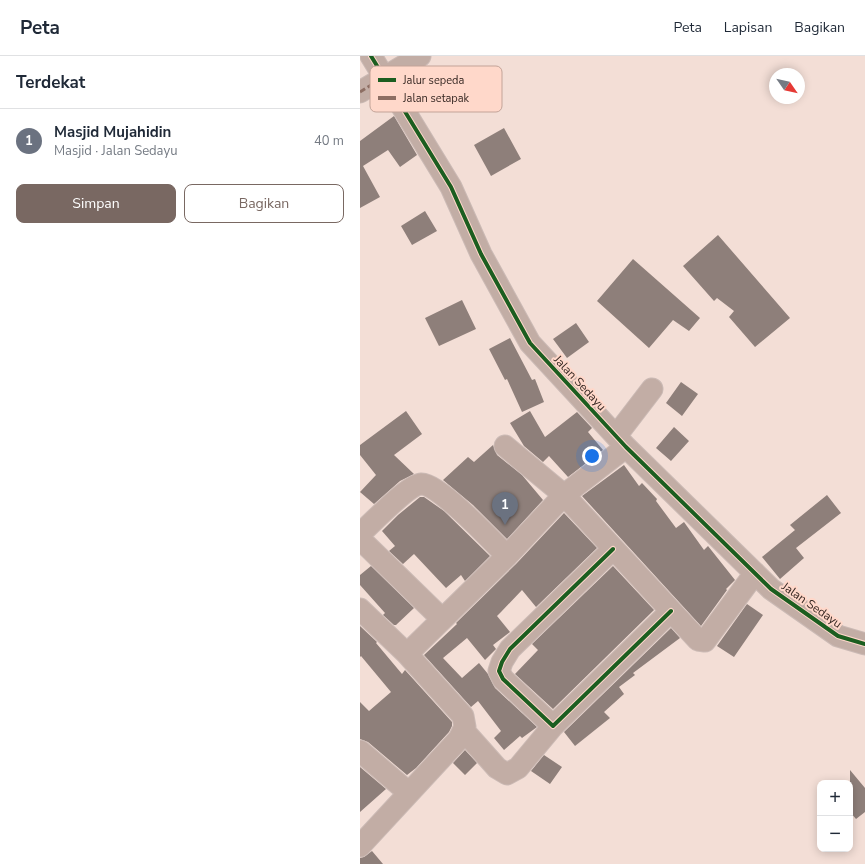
<!DOCTYPE html>
<html lang="id">
<head>
<meta charset="utf-8">
<style>
	body { margin:0; font-family:"Nunito Sans",sans-serif; background:#f6f6f7; color:#1f2937 }
	.controls { position:absolute; right:12px; bottom:12px; display:grid; overflow:hidden; border-radius:8px; box-shadow:0 2px 10px #0003 }
	.controls button { width:36px; height:36px; display:grid; place-items:center; padding:0; border:0; border-bottom:1px solid #e0e1e3; background:#fff; color:#1f2937; font:20px sans-serif }
	.compass { position:absolute; left:409px; top:12px; width:36px; height:36px; border-radius:50%; background:#fff; box-shadow:0 2px 10px #0003; rotate:124deg }
	.you { position:absolute; left:232px; top:400px; width:14px; height:14px; margin:-10px; border:3px solid #fff; border-radius:50%; background:#1a73e8; box-shadow:0 0 0 6px #1a73e833 }
	.badge { display:grid; place-items:center; width:26px; height:26px; border-radius:50%; background:#796862; color:#fff; font-size:13px; font-weight:700 }
	.pin { position:absolute; translate:-50% -33px; filter:drop-shadow(0 1px 2px #0008) }
	.pin::after { content:''; position:absolute; top:21px; width:14px; height:12px; background:inherit; clip-path:polygon(0 0,100% 0,50% 100%) }
	.list { margin:0; padding:0; list-style:none }
	h2 { display:flex; justify-content:space-between; align-items:center; height:52px; margin:0; padding:0 16px; font-size:17px }
	h2 small { font-size:13px; font-weight:400; color:#747a83 }
	.list li { display:grid; grid-template-columns:26px 1fr auto; gap:12px; align-items:center; box-sizing:border-box; height:64px; padding:0 16px; border-top:1px solid #e0e1e3 }
	.list b { display:block; font-size:15px; white-space:nowrap }
	.list p { margin:0; font-size:13px; white-space:nowrap; color:#747a83 }
	.list em { font-size:13px; font-style:normal; color:#747a83 }
	.actions { display:flex; gap:8px; padding:12px 16px }
	.actions a { flex:1; padding:9px 0; border:1px solid #796862; border-radius:8px; text-align:center; font-size:14px; color:#796862 }
	.actions .main { background:#796862; color:#fff }
	.map { position:relative; flex:none; width:505px; height:808px; overflow:hidden }
	header { display:flex; align-items:center; gap:24px; box-sizing:border-box; height:56px; padding:0 20px; background:#fff; border-bottom:1px solid #e0e1e3 }
	header strong { font-size:19px }
	nav { display:flex; gap:22px; margin-inline-start:auto; font-size:14px }
	main { display:flex }
	aside { flex:1; background:#fff }
	.map>svg:first-child { display:block }
	.building { fill:#8e7f7a }
	.lines { fill:none; stroke-linecap:round; stroke-linejoin:round }
	.street-casing { stroke:#cbbab5; stroke-width:23 }
	.street { stroke:#c2ada5; stroke-width:21 }
	.quiet { stroke:#8d6e63; stroke-width:3; stroke-dasharray:6 3; stroke-linecap:butt }
	.cycleway-casing { stroke:#ffd8ca; stroke-width:6 }
	.cycleway { stroke:#1b5e20; stroke-width:4 }
	.labels { text-anchor:middle; dominant-baseline:central; stroke-width:4; stroke-linejoin:round; paint-order:stroke }
	.street-label { font-size:12px; fill:#372823; stroke:#ffd8ca }
	.key { fill:#ffd8ca; stroke:#c3a398; stroke-width:1 }
	.key-label { font-size:11px; fill:#372823 }
</style>
</head>
<body>
<header>
<strong>Peta</strong>
<nav><a>Peta</a><a>Lapisan</a><a>Bagikan</a></nav>
</header>
<main>
<aside>
<h2>Terdekat<small></small></h2>
<ul class="list">
<li><span class="badge" style="background:#6b7280">1</span><div><b>Masjid Mujahidin</b><p>Masjid · Jalan Sedayu</p></div><em>40 m</em></li>
</ul>
<div class="actions"><a class="main">Simpan</a><a>Bagikan</a></div>
</aside>
<div class="map">
<svg width="505" height="808" viewBox="0 0 505 808">
	<rect width="100%" height="100%" fill="#f3ded6"/>
	<path class="building" d="M34,60L57,99L40,111L28,94L3,110L20,141L0,152V85Z
		M144,72L161,103L131,120L114,89Z
		M65,155L77,175L52,189L41,170Z
		M358,179L430,262L395,291L369,261L374,255L357,242L354,245L323,210Z
		M273,203L340,262L329,275L313,264L289,292L237,245Z
		M102,244L116,273L79,290L65,262Z
		M216,267L229,286L207,302L193,283Z
		M150,282L172,324L175,323L184,346L162,356L147,323L145,324L129,293Z
		M321,326L338,338L322,360L306,347Z
		M46,355L62,378L34,399L54,418L40,425L14,448L0,436L16,419L0,399V389Z
		M170,355L185,381L217,356L232,372L228,376L243,394L208,421L189,400L183,406L164,390L150,367Z
		M314,371L329,385L311,405L296,392Z
		M133,389L137,399L162,419L183,444L147,483L113,449L83,424L108,401L114,406Z
		M264,409L279,430L282,427L297,443L296,445L316,472L324,466L344,494L348,490L375,524L366,533L367,534L341,570L222,440Z
		M467,439L481,457L436,492L444,502L420,523L402,501L435,474L430,469Z
		M60,441H64L84,455L130,500L105,525L101,519L86,532L54,498L43,508L29,495L35,490L22,475L38,459Z
		M204,457L237,492L176,551L162,534L141,556L137,560L150,576L133,589L136,593L125,604L107,582L83,602L102,622L119,607L128,618L135,632L177,671L162,682L160,680L144,694L134,682L141,675L118,645L111,651L64,599L97,568L96,567L156,508Z
		M11,510L54,552L36,569H34L23,559L25,557L0,529V519Z
		M253,510L294,554L193,653L155,618L178,594L172,588Z
		M387,548L403,559L374,601L357,590Z
		M0,570L17,586L16,587L42,618L45,614L92,666V670L89,676L56,712L47,719L8,686L0,683V646L9,655L31,636L1,600L0,601Z
		M311,572L320,582L273,617L275,619L259,631L264,638L244,656L250,662L215,690L204,676Z
		M105,694L117,707L105,719L93,707Z
		M184,699L202,711L190,728L171,715Z
		M0,711L26,733L0,756Z
		M490,714L505,732V756L496,763L490,756Z
		M12,795L23,808H0V802L4,801Z"/>
	<g class="lines">
		<defs>
			<path id="street" d="M11,0L91,131L121,198L170,287L266,391L411,533L478,580L505,588
				M0,36L60,0
				M256,380L292,333
				M145,390L204,439L338,584L345,585L395,517
				M0,478C11,468 48,429 61,428C77,426 133,486 147,500
				M0,483L81,562
				M253,493L150,593L142,606L139,615L143,623L193,670L311,555
				M0,553L47,598L103,660L105,671L99,683L0,790
				M47,598L147,500L204,439L266,391
				M104,675L137,712L147,718L158,712L193,670
				M0,695L49,737"/>
		</defs>
		<use href="#street" class="street-casing"/>
		<use href="#street" class="street"/>
		<path class="quiet" d="M0,36L24,21"/>
		<defs>
			<path id="cycleway" d="M11,0L91,131L121,198L170,287L266,391L411,533L478,580L505,588
				M253,493L150,593L142,606L139,615L143,623L193,670L311,555"/>
		</defs>
		<use href="#cycleway" class="cycleway-casing"/>
		<use href="#cycleway" class="cycleway"/>
	</g>
	<g class="labels">
		<g class="street-label">
			<text transform="translate(220 327) rotate(47)">Jalan Sedayu</text>
			<text transform="translate(452 549) rotate(35)">Jalan Sedayu</text>
		</g>
	</g>
	<rect x="10" y="10" width="132" height="46" rx="6" class="key"/>
	<rect x="18" y="22" width="18" height="4" fill="#1b5e20"/>
	<rect x="18" y="40" width="18" height="4" fill="#8d6e63"/>
	<g class="key-label">
		<text x="43" y="28">Jalur sepeda</text>
		<text x="43" y="46">Jalan setapak</text>
	</g>
</svg>
<div class="controls">
<button>+</button>
<button>−</button>
</div>
<svg class="compass" viewBox="-18 -18 36 36"><path d="M0-13l5 13h-10z" fill="#e53935"/><path d="M0 13l5-13h-10z" fill="#747a83"/></svg>
<div class="you"></div>
<div class="pin badge" style="left:145px;top:469px;background:#6b7280">1</div>
</div>
</main>
</body>
</html>
